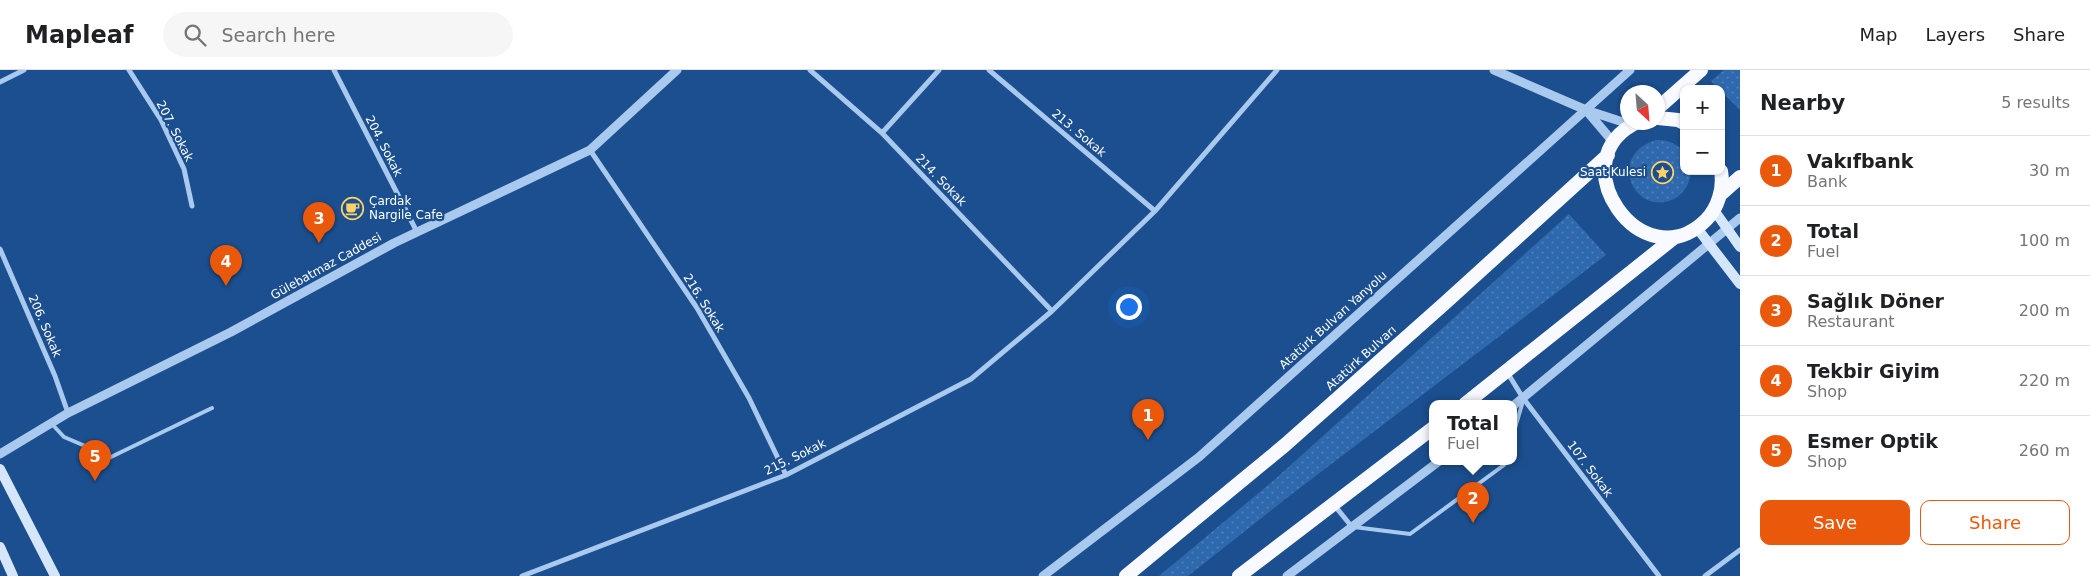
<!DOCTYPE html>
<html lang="en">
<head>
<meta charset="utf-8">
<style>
	body { margin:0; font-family:"DejaVu Sans",sans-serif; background:#f6f6f6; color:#202124 }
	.controls { position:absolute; right:15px; top:15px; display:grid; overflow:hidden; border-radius:10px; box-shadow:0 1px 4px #0004 }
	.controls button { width:45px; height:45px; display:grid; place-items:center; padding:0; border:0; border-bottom:1px solid #e0e0e0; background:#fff; color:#202124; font:25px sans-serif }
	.compass { position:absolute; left:1620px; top:15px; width:45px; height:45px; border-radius:50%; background:#fff; box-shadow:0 1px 4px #0004; rotate:154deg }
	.you { position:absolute; left:1128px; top:236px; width:18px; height:18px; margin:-12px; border:4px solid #fff; border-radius:50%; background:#1a73e8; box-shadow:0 0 0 8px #1a73e833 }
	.badge { display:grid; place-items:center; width:32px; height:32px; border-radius:50%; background:#ea580c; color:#fff; font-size:16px; font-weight:700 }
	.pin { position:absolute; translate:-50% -41px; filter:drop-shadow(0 1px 2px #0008) }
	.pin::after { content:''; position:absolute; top:26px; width:18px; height:15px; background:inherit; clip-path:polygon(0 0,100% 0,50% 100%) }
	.popup { position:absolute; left:1429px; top:330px; width:88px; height:65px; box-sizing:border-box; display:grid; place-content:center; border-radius:10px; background:#fff; filter:drop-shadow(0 1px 4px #0005); font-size:16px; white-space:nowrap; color:#757577 }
	.popup b { font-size:19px; color:#202124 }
	.popup::after { content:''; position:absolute; left:50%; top:100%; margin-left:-10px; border:10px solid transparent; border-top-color:#fff }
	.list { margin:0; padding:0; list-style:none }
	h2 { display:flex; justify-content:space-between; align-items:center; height:65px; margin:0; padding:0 20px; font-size:21px }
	h2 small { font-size:16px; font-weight:400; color:#757577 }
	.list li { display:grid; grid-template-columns:32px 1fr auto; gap:15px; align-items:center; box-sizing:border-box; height:70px; padding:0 20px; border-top:1px solid #e0e0e0 }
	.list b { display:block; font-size:19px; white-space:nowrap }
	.list p { margin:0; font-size:16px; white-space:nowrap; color:#757577 }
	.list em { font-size:16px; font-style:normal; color:#757577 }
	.actions { display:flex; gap:10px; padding:15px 20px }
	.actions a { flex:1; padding:11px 0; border:1px solid #ea580c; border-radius:10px; text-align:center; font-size:18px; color:#ea580c }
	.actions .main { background:#ea580c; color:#fff }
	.icon { flex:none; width:28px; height:28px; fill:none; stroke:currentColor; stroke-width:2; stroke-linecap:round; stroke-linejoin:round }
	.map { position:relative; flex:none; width:1740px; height:506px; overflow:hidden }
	header { display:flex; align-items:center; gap:30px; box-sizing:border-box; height:70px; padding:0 25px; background:#fff; border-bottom:1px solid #e0e0e0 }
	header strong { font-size:24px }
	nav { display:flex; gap:28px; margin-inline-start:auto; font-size:18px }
	.search { width:350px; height:45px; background:#f6f6f6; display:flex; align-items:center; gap:12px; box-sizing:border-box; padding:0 18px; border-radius:28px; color:#757577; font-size:19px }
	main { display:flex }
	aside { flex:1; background:#fff }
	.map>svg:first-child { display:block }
	.grass { fill:url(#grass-dots) }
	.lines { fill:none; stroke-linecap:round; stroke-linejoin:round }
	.service { stroke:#a9c9ee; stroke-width:4 }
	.minor { stroke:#a9c9ee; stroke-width:5 }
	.tertiary { stroke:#a9c9ee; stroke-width:9 }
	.secondary { stroke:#d6e6fa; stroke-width:10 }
	.trunk { stroke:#f8faff; stroke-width:14 }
	.labels { text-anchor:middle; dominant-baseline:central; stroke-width:4.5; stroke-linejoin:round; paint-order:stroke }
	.street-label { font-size:12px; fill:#fff; stroke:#1b4f8f }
	.poi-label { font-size:12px; fill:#fff; stroke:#1b4f8f; text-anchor:end }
</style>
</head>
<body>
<header>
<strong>Mapleaf</strong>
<div class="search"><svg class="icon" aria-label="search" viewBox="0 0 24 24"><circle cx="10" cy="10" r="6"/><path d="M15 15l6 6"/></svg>Search here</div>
<nav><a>Map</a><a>Layers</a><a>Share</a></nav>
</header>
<main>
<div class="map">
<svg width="1740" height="506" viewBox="0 0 1740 506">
	<defs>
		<pattern id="grass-dots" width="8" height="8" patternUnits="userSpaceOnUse" patternTransform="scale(1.25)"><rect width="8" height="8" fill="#2e69ad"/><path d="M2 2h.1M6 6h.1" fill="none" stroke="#4d80b9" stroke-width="1.8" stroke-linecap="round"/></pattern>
	</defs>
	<rect width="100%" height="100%" fill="#1b4f8f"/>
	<path class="grass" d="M1724,0H1740V40L1721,21V19H1719L1711,11Z
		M1656,70C1668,70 1675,73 1684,81V101H1691C1690,113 1685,123 1674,129C1634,148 1606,85 1656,70Z
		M1569,144L1606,185L1288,427L1188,506H1159L1273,411Z"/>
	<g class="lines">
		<path class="service" d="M51,353L64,367L111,387L212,338
			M1513,365L1523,331
			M1354,457L1410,464L1504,395L1506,392"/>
		<path class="minor" d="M129,0L161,50L184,99L192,136
			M334,0L417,162
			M810,0L882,63L1052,241
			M989,0L1155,141
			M0,12L24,0
			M882,63L939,0
			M590,80L697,238L749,328L786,405
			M0,179L55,306L68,343
			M1507,302L1523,328L1659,506
			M1335,436L1352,457
			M522,506L786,405L971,309L1052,241L1155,141L1277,0
			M1705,506L1740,480"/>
		<path class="tertiary" d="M1494,0L1586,40L1632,55
			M1586,40L1614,73
			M1513,336L1740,148
			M0,384L68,343L231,262L394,173L590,80L677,0
			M1043,506L1199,387L1630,0
			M1287,506L1438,392"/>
		<path class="secondary" d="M1714,140L1740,177
			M1697,158L1740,214
			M0,399L55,506
			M0,477L13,506"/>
		<path class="trunk" d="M1658,38L1701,0
			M1658,48L1678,50L1684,53
			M1638,52C1557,89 1642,213 1706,150C1718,138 1724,118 1721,101
			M1721,124L1740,107
			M1465,334L1675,167
			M1126,506L1285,375L1445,233L1608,85
			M1239,506L1433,358"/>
	</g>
	<defs>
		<symbol id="sight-ring" viewBox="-11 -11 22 22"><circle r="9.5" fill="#1b4f8f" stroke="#ffd166" stroke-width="1.5"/><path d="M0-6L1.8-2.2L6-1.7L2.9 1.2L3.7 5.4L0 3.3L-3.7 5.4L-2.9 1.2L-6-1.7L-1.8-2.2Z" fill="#ffd166"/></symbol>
		<symbol id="cafe-ring" viewBox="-11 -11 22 22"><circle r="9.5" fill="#1b4f8f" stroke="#ffd166" stroke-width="1.5"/><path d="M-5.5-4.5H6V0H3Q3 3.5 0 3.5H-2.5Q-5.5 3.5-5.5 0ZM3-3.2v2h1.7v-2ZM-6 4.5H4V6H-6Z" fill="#ffd166"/></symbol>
	</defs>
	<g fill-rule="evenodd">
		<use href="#sight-ring" x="1650" y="90" width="25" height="25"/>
		<use href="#cafe-ring" x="340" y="126" width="25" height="25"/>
	</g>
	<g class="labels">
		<g class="street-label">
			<text transform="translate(175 61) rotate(63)">207. Sokak</text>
			<text transform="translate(1079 63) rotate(40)">213. Sokak</text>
			<text transform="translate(384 76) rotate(63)">204. Sokak</text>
			<text transform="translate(941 110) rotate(46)">214. Sokak</text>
			<text transform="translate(326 196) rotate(-29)">Gülebatmaz Caddesi</text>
			<text transform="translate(704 233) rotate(58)">216. Sokak</text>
			<text transform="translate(1333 250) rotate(-42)">Atatürk Bulvarı Yanyolu</text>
			<text transform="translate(45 256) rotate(67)">206. Sokak</text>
			<text transform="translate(1361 288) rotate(-42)">Atatürk Bulvarı</text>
			<text transform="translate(795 387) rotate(-26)">215. Sokak</text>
			<text transform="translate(1590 399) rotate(53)">107. Sokak</text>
		</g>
		<g class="poi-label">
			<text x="1646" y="102">Saat Kulesi</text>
			<text x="369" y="131" text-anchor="start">Çardak<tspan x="369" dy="14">Nargile Cafe</tspan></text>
		</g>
	</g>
</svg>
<div class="controls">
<button>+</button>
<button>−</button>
</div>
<svg class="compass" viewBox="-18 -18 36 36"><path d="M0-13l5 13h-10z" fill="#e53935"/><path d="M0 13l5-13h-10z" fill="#757577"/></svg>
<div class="you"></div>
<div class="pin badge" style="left:1148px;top:370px">1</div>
<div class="pin badge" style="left:1473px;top:453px">2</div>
<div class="popup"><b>Total</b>Fuel</div>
<div class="pin badge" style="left:319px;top:173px">3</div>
<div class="pin badge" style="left:226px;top:216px">4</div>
<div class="pin badge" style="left:95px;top:411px">5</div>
</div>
<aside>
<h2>Nearby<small>5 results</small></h2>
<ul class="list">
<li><span class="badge">1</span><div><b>Vakıfbank</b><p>Bank</p></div><em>30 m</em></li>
<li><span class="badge">2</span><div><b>Total</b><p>Fuel</p></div><em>100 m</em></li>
<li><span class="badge">3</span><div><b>Sağlık Döner</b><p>Restaurant</p></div><em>200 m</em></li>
<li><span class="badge">4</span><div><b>Tekbir Giyim</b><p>Shop</p></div><em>220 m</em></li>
<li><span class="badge">5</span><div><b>Esmer Optik</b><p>Shop</p></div><em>260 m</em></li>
</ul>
<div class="actions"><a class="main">Save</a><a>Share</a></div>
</aside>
</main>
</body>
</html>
